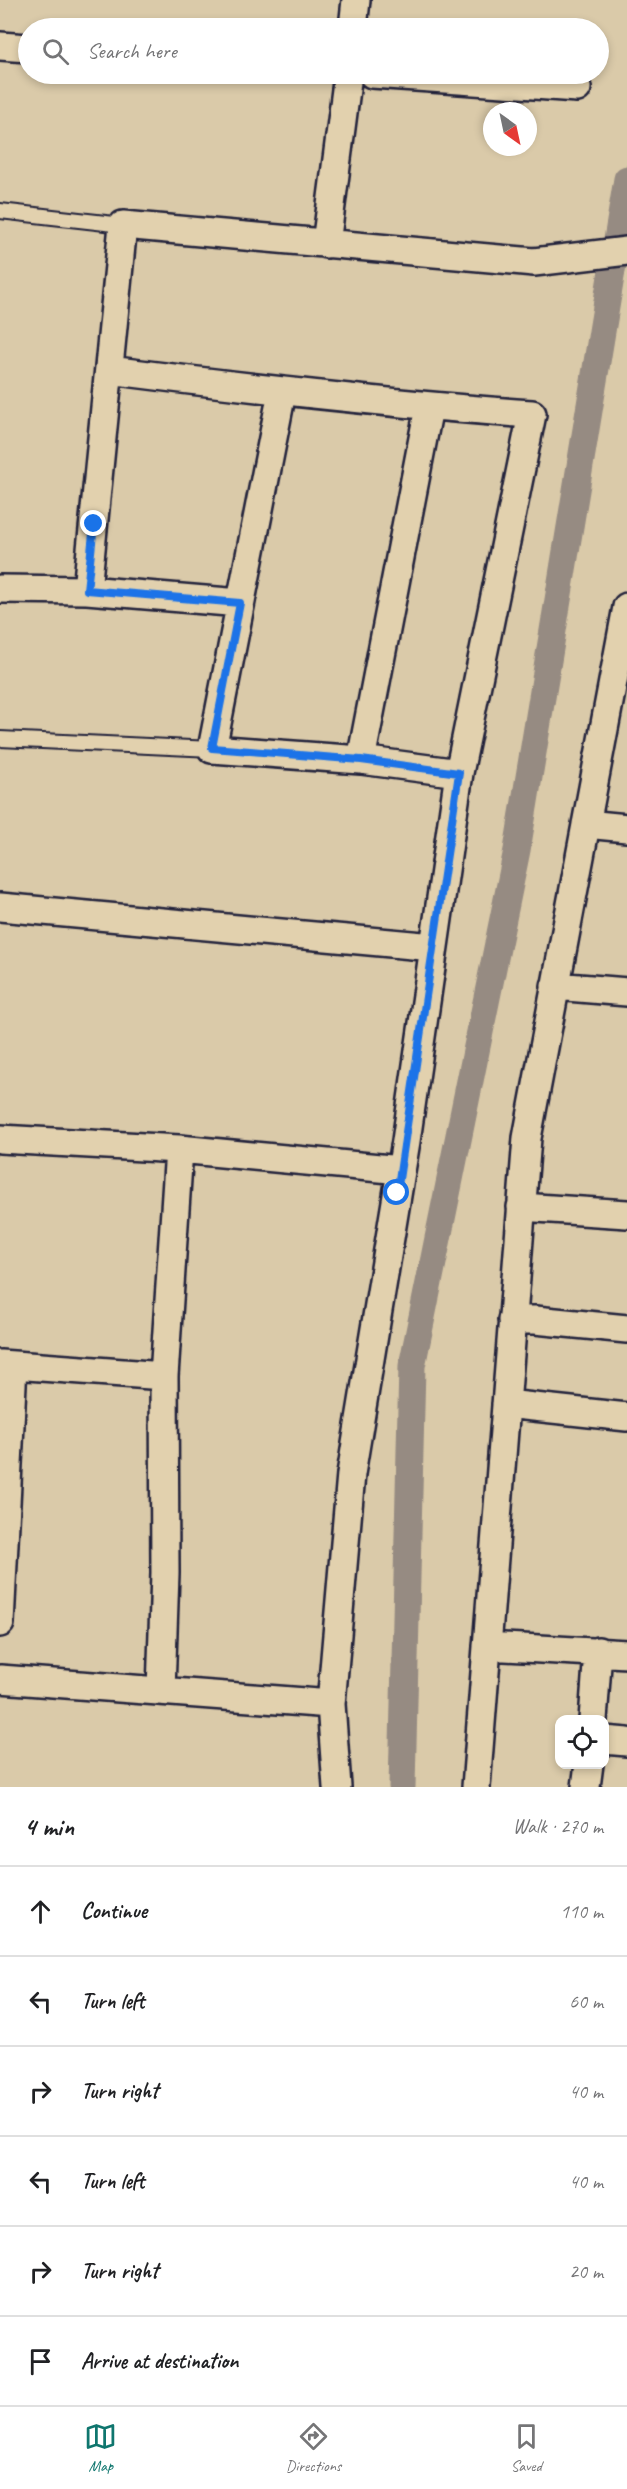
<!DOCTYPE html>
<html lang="en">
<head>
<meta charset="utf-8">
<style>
	body { margin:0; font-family:Caveat,sans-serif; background:#f6f6f6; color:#202124 }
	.controls { position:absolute; right:18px; bottom:18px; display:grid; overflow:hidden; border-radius:12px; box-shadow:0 3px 9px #0003 }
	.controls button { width:54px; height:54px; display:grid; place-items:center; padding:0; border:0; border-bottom:2px solid #e0e0e0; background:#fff; color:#202124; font:30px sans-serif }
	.compass { position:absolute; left:483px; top:102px; width:54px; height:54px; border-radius:50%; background:#fff; box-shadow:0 3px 9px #0003; rotate:147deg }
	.stop { position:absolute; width:18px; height:18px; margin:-14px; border:4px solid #1a73e8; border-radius:50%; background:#fff }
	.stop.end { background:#1a73e8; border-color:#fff; box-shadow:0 2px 6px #0008 }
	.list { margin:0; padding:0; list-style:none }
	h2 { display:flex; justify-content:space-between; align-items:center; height:78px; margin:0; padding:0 24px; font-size:26px }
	h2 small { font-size:20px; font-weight:400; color:#757577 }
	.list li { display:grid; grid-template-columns:39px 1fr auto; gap:18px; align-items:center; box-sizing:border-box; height:90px; padding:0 24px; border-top:2px solid #e0e0e0 }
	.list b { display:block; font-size:22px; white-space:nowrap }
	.list em { font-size:20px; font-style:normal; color:#757577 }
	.icon { flex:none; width:33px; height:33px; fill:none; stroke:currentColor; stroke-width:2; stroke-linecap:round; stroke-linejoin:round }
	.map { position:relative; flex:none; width:627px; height:1787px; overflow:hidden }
	.search { position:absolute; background:#fff; box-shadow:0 3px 9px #0003; left:18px; right:18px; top:18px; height:66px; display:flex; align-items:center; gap:15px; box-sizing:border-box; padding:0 21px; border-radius:33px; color:#757577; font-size:22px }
	.sheet { height:618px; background:#fff }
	nav { display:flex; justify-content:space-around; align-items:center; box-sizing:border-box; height:84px; border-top:2px solid #e0e0e0; background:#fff; font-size:16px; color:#757577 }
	nav a { display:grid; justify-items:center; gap:3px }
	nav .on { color:#0f766e }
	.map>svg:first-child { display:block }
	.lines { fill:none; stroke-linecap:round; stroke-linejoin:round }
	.canal { stroke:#968b82; stroke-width:27 }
	.lane-casing { stroke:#22223b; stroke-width:18 }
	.street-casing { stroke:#22223b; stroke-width:32 }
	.lane { stroke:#e2d1ae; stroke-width:14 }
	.street { stroke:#e2d1ae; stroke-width:27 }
	.route { stroke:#1a73e8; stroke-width:8 }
</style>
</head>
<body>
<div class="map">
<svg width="627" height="1787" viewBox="0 0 627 1787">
	<rect width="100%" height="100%" fill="#dacaa9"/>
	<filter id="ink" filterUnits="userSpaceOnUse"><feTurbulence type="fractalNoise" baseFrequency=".0167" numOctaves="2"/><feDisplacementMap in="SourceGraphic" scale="12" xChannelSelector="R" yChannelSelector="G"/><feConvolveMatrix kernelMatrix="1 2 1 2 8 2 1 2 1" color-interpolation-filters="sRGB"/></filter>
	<g filter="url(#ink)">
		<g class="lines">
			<path class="canal" d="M402,1787L412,1366L517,850L627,179"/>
			<defs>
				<path id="lane" d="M0,211L123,225
					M0,739L212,749"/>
				<path id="street" d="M353,28L356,0
					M0,46L28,48
					M372,74L577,88
					M326,244L348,74
					M109,370C250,388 390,404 532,414L459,773L406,1141L351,1474L331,1704L337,1787
					M282,392L212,749L361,760L459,773
					M0,589L87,590L240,603
					M87,590L123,225L534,262L627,251
					M361,760L429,407
					M586,824L627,828
					M0,907L434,947
					M555,986L627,992
					M0,1139L179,1149L401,1170
					M521,1207L627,1214
					M512,1320H535L627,1329
					M0,1364L164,1376L179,1149
					M506,1404L627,1417
					M0,1623L13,1365
					M487,1646L627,1654
					M0,1679L331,1704
					M161,1690L165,1573L164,1376
					M593,1720L598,1651
					M604,1740L627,1742
					M476,1787L527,1138L627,607
					M586,1787L589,1764"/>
			</defs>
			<use href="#lane" class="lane-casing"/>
			<use href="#street" class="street-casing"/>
			<use href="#lane" class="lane"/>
			<use href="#street" class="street"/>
		</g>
	</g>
	<g class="lines" filter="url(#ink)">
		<path class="route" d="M94,524L87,590L240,603L212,748L361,760L459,773L397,1193"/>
	</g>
</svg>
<div class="controls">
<button><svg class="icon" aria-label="locate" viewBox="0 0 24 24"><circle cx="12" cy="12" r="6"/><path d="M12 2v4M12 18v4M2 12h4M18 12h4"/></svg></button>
</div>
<svg class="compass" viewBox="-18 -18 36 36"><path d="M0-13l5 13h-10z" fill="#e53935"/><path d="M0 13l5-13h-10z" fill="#757577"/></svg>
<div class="stop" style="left:397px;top:1193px"></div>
<div class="stop end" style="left:94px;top:524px"></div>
<div class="search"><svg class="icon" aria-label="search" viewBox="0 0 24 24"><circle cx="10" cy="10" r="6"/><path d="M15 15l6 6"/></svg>Search here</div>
</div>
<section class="sheet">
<h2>4 min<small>Walk · 270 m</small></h2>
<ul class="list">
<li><svg class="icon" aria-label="ahead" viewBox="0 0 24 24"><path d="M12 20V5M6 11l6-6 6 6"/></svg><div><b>Continue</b></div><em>110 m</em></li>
<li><svg class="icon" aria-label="left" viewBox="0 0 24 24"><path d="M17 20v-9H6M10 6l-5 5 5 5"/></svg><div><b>Turn left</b></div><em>60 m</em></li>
<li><svg class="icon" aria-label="right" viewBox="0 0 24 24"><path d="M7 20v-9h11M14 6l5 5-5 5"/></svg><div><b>Turn right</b></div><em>40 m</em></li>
<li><svg class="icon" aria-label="left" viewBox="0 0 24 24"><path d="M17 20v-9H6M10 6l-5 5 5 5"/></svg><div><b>Turn left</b></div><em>40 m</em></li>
<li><svg class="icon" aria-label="right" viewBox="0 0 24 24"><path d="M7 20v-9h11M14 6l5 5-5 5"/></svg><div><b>Turn right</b></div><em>20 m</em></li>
<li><svg class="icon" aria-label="arrive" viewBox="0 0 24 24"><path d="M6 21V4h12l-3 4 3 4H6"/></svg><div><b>Arrive at destination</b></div></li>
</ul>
</section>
<nav>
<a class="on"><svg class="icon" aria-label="map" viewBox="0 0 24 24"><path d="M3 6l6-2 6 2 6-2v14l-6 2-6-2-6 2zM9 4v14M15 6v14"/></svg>Map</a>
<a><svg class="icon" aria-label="directions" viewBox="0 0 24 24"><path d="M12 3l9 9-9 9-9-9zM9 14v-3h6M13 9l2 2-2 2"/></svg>Directions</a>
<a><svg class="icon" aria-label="saved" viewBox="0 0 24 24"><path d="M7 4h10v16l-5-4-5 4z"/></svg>Saved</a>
</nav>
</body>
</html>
